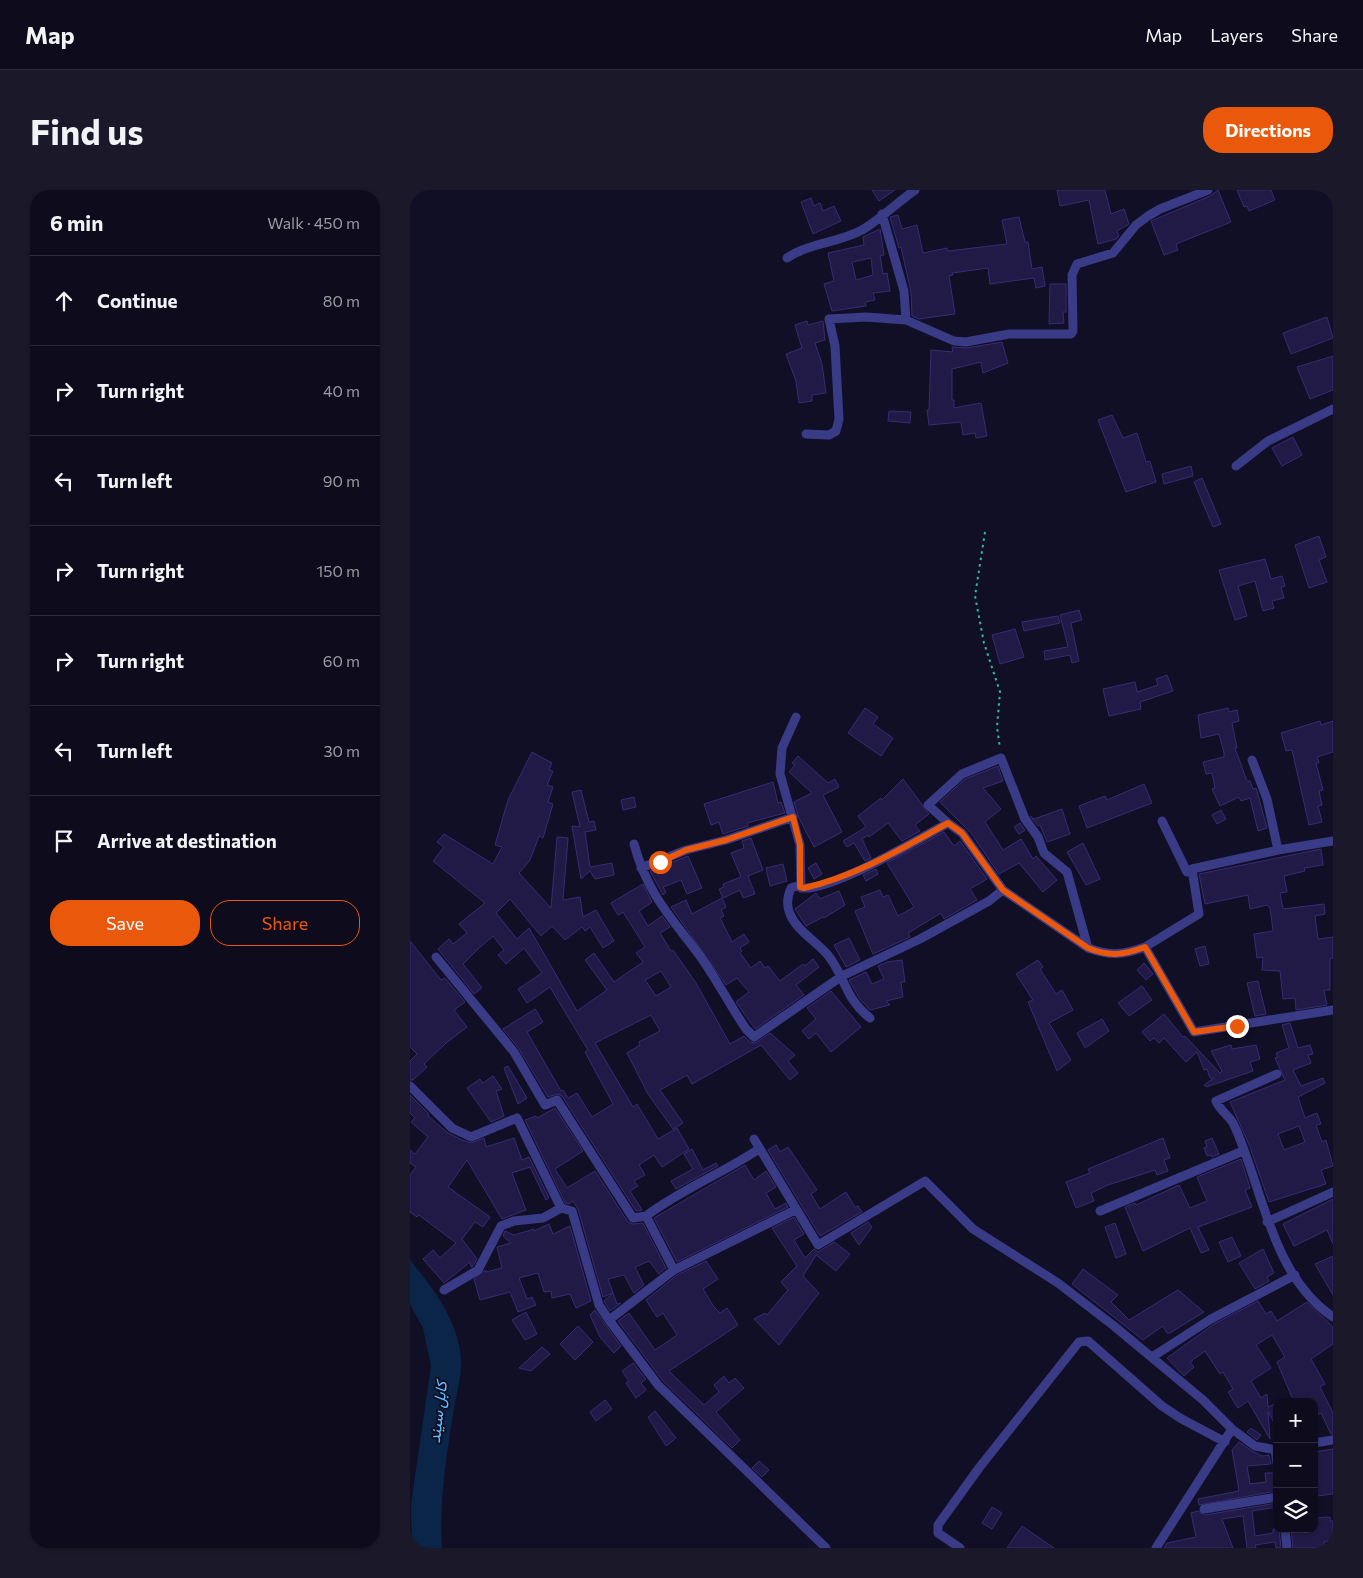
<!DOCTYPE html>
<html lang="en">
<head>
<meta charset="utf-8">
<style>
	body { margin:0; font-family:Commissioner,Vazirmatn,sans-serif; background:#1b1929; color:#f1f3f6 }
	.controls { position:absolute; right:15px; bottom:15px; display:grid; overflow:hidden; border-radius:10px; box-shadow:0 1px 4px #0004 }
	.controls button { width:45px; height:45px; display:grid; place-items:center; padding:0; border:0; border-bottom:1px solid #2d2b3b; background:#0d0b1c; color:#f1f3f6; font:25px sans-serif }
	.stop { position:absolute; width:15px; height:15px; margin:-11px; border:4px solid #ea580c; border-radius:50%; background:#fff }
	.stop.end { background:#ea580c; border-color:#fff; box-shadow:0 1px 5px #0008 }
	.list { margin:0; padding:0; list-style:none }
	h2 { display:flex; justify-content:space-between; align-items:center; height:65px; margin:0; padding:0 20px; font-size:21px }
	h2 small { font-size:16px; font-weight:400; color:#9a9ba3 }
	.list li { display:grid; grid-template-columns:32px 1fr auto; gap:15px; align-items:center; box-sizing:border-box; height:90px; padding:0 20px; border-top:1px solid #2d2b3b }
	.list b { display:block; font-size:19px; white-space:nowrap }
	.list em { font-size:16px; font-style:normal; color:#9a9ba3 }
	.actions { display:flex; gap:10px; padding:15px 20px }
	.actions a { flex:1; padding:11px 0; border:1px solid #ea580c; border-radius:20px; text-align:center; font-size:18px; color:#ea580c }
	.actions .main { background:#ea580c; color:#fff }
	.icon { flex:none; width:28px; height:28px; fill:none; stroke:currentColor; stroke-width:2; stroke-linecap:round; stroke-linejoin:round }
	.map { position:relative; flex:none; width:923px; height:1358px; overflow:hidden; border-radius:20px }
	header { display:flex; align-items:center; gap:30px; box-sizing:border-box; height:70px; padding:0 25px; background:#0d0b1c; border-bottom:1px solid #2d2b3b }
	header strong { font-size:24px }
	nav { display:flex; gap:28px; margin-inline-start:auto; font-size:18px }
	.intro { display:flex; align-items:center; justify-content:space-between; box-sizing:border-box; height:120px; padding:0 30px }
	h1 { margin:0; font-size:35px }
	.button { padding:12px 22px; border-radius:20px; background:#ea580c; color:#fff; font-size:18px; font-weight:700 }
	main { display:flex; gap:30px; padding:0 30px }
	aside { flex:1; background:#0d0b1c; border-radius:20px; box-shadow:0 1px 4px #0004 }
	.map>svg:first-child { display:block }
	.water { fill:#0b2549 }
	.building { fill:#211a47; stroke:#362c74; fill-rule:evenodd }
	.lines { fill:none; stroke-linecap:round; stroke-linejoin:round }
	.path { stroke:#2dbaa9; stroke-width:2; stroke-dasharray:2.5 4; stroke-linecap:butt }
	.street { stroke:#393b86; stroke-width:9 }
	.route { stroke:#ea580c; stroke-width:6 }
	.labels { text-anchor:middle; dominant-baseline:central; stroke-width:4; stroke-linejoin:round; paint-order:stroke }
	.water-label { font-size:16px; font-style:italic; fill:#62c0ff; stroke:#110f26 }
</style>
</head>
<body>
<header>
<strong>Map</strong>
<nav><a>Map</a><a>Layers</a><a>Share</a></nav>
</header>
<div class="intro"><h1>Find us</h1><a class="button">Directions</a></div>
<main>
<aside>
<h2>6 min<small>Walk · 450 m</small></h2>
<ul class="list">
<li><svg class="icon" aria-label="ahead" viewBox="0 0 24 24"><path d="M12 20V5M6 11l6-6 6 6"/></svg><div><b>Continue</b></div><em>80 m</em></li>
<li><svg class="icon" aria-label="right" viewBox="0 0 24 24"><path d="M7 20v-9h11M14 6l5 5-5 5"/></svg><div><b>Turn right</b></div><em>40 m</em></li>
<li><svg class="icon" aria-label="left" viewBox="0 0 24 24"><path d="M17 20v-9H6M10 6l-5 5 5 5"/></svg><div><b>Turn left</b></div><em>90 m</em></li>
<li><svg class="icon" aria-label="right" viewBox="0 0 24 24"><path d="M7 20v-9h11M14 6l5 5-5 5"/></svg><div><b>Turn right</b></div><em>150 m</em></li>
<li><svg class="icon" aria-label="right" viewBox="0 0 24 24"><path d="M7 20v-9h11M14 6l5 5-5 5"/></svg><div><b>Turn right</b></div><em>60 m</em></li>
<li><svg class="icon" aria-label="left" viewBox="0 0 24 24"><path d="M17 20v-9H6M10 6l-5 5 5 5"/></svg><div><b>Turn left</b></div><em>30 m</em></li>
<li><svg class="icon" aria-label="arrive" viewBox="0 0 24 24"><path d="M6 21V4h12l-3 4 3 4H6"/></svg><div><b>Arrive at destination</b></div></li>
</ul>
<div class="actions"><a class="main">Save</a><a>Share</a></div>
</aside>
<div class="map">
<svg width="923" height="1358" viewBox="0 0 923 1358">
	<rect width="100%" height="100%" fill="#110f26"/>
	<path class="water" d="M0,1070C22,1097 44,1125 50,1160C54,1181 46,1203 43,1224C36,1269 29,1313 32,1358H2L1,1314L21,1176L13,1138L0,1114Z"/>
	<path class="building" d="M462,0H485L469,11Z
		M647,0H695L701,24L714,19L719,34L707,41L709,46L706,49L688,54L679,10L650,16Z
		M808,0L821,32L766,54L768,60L754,65L741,31L800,6Z
		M827,0H861L865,10L839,21L837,16L834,17Z
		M401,8L404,16L410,13L413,21L424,16L431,31L403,44L391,12Z
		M488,25L492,39L507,35L513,63L537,58L538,61L597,54L592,30L609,27L615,52H618L622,79L632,77L635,96L626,98L624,88L580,94L578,78L542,83L543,85L539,86L545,124L509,129L502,126L501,102L491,57L489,58L480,27Z
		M470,39L474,65L470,66L473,84L477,83L480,101L463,103L465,110L455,112L456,116L422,121L414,94L424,91L418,63L454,55L453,47ZM461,68L463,85L446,90L442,72Z
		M640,94H656V122H653L654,133L639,134Z
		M917,127L923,148L881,164L873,143Z
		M397,131L398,135L413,131L415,150L405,153L412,174L416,203L402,205V211L389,213L386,191L376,164L392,158L385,135Z
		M592,152L598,173L573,183L571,172L542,179V210H544V218L571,213L577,246L566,248L565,243L553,245L551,232L519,235L517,220H519L521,160L543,162L542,157L557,158Z
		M923,166V200L900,209L887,177Z
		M479,221L501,222L500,233L478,231Z
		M702,225L713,248L727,243L736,272L740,271L746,292L716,302L688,230Z
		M883,247L892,265L872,276L862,258Z
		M781,276L783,286L754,294L752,284Z
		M792,288L811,334L803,337L784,292Z
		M909,346L916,367L909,370L917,392L899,398L885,355Z
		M855,369L861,389L872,386L875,396L871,397L874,408L862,411L864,418L853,421L845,391L828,396L837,426L825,430L809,380Z
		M669,420L672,430L661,433L669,471L662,473L660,465L635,470L634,461L658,457L650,425Z
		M648,426L650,433L614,441L612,432Z
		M605,439L614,467L590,474L582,445Z
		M757,485L763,501L730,512L731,519L699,526L693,499L725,492L727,502L748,495L746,489Z
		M455,518L468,527L463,534L483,548L471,566L438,543Z
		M818,518L819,522L827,520L829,531L822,533L827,558H825L837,591H840L843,599L846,598L857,638L848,641L840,608L831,611L829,607L810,616L802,599L805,598L802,583L796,584L793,572L814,567V563L809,544L791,548L788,525Z
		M910,531L911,535L923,531V562L907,567L909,573H906L913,600L909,601L912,615L908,616L912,632L899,635L882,560L876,561L871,543Z
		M122,562L142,573L139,580L143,581L137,595L143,597L138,612L143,614L133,648L129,646L120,670L109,683L141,718L147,647L158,648L153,710L170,707L173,727L186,720L204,751L193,758L180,737L175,741L172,737L155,750L142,736L131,746L100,709L86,723L107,749L119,738L167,821L197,800L175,770L184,763L204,792L233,772L226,763L235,757L213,722L208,725L201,713L233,694L242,712L229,721L238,736L252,726L260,737L250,743L261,761L263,760L286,793L320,854L334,846L340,852L345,853L360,843L385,865L378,871L388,883L380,890L351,855L282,894L277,885L250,900L273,933L263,939L238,904L217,863L230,855L229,852L250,841L241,825L185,853L223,917L227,914L248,949L267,938L279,959L252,977L244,965L229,975L235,985L224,991L228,996L220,1001L232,1020L226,1021L152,906L147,904L138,907L109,859L93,839L125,819L133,832L117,842L151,901L153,900L158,908L167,903L182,927L203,914L175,862L178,860L140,797L117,813L108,799L132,783L114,758L96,774L88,765L94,760L83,746L68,759L53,774L72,798L64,804L28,759L39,749L43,754L57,743L49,734L75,713L23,671L34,657L27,652L34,644L83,674L92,657L85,655L98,610ZM251,781L261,797L246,806L235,790Z
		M388,566L418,593L425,589L429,597L413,605L432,642L404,657L389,628L384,612L402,603L379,582L385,575L382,573Z
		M588,576L593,591L573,598L591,619L575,632L593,660L611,649L623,669L626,666L647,690L633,702L609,673L589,684L561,643L530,612L555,589Z
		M493,589L519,624L505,635L510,641L492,651L478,633L459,647L458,645L452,649L461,668L455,671L444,653L437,657L433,651L456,637L448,626L471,608L472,610Z
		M363,592L368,613L371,612L375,623L337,633L338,636L313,644L309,632L301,635L294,614Z
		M734,594L742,613L677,638L669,616L695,606L697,610Z
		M171,600L179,632L184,631L186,640L175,642L180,677L202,673L204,685L185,689L180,681L171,689L162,636L170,637L162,602Z
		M224,607L226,617L213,620L211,610Z
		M652,619L660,644L637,652L630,635L628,636L620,626L624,629Z
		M811,620L816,629L807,634L802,625Z
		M610,633L615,640L609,644L604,637Z
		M534,642L544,656L550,651L577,689L560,699L567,710L534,729L531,723L498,743L500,747L463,764L445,721L455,717L451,707L470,700L473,707L478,705L488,726L504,717L477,673Z
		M341,648L353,680L338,686L345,704L333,708L330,700L313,708L309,699L314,697L313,694L331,687L321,663L334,658L332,651Z
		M673,653L690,689L676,695L657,662Z
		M911,659L913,675L894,678L895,681L874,686L877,702L870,703L873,719L914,714L915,724L905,726L908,749L923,747V768L920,769V800H914L917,815L886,820L885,808L873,809L870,781L852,780L853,767L847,768L844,744L863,741L860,718L857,715L840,719L838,705L795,714L789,684Z
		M278,666L292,698L277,704L271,690L253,697L256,702L253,705L240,681Z
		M406,673L412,684L404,689L398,678Z
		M373,674L377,691L360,696L356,678Z
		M466,679L468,684L456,691L453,685Z
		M429,701L435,715L414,728L413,727L396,736L385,719L406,703L410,709Z
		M312,708L316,717L311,720L314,726L310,728L322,752L334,744L339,752L330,758L332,761L330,763L341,778L350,771L355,778L358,776L370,791L393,774L395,776L403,769L409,777L386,795L394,805L345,839L326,812L339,802L327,788L316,795L261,717L276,710L282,724Z
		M439,748L450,770L436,777L424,755Z
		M0,751L31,790L35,788L55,812L44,820L57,837L36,853L14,874L17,877L3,890H0V871L7,864L0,857Z
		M795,756L799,774L790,776L785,759Z
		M492,770L495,792H491L493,807L476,811L480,815L460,820L450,809L439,790L456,782L462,794L474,789L468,776L477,772Z
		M628,770L633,777L630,779L646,804L652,800L663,820L639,833L661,870L647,881L618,812L623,810L606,784Z
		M734,773L743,784L736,790L727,780Z
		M848,791L856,824L845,826L837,793Z
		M732,796L742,810L719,826L708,813Z
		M421,801L451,837L421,862L406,843L399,849L392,841L406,829L397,818Z
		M754,824L773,847L775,846L810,883L812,881L801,861L821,855L822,859L846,855L850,869L840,872L843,881L796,897L794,895L804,888H800L797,879L794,880L787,862L776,872L754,848L749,853L744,848L740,851L732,842Z
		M692,829L699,841L675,858L667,843Z
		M880,833L888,858L900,855L903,864L898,865L901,873L883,880L891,896L913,888L915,893L888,907L895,928L907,923L911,934L906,935L912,952L916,950L923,976L911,980L916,994L859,1012L840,957L820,912L875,890L865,868L868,867L866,863L879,858L872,835ZM889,936L895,952L874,960L868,944Z
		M98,876L117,908L108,914L94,878Z
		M83,886L92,899L86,901L94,926L81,932L57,898L70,889L73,893Z
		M0,905L19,924L18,926L38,943L52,950L61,953L74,948L76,957L104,948L112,970L119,967L139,1008L136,1010L120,977L102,983L116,1020L92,1029L57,970L38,997L80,1027L73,1037L65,1032L52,1049L67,1069L63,1076L61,1077L60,1072L34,1093L13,1069L23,1060L30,1068L46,1053L9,1025L7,1027L0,1022V985L6,977L0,973V960L5,964L18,947L1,932L5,928L0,923Z
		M145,918L173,961L145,979L157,998L185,981L218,1032L223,1034L233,1033L256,1078L249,1084L239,1071L225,1077L234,1095L224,1103L214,1085L198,1089L203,1103L193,1107L168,1019L163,1011L159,1014L155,1013L115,930L126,926L127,928Z
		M753,948L760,968L754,970L758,981L747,985L745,980L698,995L681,1003L684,1011L666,1018L656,992L680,983L678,979Z
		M802,948L809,964L802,967L801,965L797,966L794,958L797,957L795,951Z
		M366,955L370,962L378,957L407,1000L401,1004L410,1019L436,1002L445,1017L448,1016L452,1022L410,1046L358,960Z
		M282,959L293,980L306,973L308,976L266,999L261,991L283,979L274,964Z
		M831,969L840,998L835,1000L842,1017L788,1037L799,1060L791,1063L780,1038L733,1061L715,1017L725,1013L726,1015L769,995L780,1018L797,1011L787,987Z
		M335,975L344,990L356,981L366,997L356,1003L365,1019L376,1013L378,1017L267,1072L244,1028Z
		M923,1009V1054L917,1040L884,1056L873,1034Z
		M384,1027L394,1044L384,1050L395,1068L404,1059L408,1062L424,1052L440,1064L426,1081L406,1065L393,1086L409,1103L369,1155L344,1129L355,1123L357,1125L378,1100L371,1092L387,1076L362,1038Z
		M458,1032L462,1037L449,1055L441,1043Z
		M705,1033L716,1064L706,1068L695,1037Z
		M139,1034L143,1044L160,1036L181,1111L166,1118L160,1104L142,1108L141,1101L134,1102L128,1083L109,1088L117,1109L122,1107L126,1115L108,1122L100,1102L70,1110L64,1089L75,1080L76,1082L92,1078L87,1057L101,1053L93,1046L95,1041L104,1045L124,1039V1041Z
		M822,1047L831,1066L818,1072L809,1052Z
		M853,1059L864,1083L857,1087L859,1091L845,1099L829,1073Z
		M923,1066V1105L905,1074Z
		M296,1071L308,1089L293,1099L304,1117L310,1123L317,1118L328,1135L259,1181L294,1215L309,1202L304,1195L314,1186L319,1193L325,1188L334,1198L306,1222L330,1250L322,1258L253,1191L208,1131L219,1123L245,1160L267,1145L253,1123L247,1127L236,1110L267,1085Z
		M673,1079L708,1105L701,1112L719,1130L768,1100L794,1122L760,1143H757L753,1136L733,1150L662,1094Z
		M203,1103L207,1114L211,1113L200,1121L194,1111Z
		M848,1111L856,1124L861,1121L867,1131L897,1112L923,1137V1154L901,1169L915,1194L910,1197L923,1223V1244H921L911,1223L904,1227V1212H884L867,1172L875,1167L862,1145L846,1155L861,1178L841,1191L851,1208L857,1204L858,1217L867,1213V1239L858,1221L860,1249L838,1211L828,1218L818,1202L823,1199L813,1182L810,1184L795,1161L780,1172L784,1177L774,1186L757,1168L804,1134Z
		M185,1120L211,1156L204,1163L190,1147L180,1125Z
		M116,1122L127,1144L115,1150L102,1130Z
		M168,1136L183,1152L165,1170L150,1154Z
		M132,1157L140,1164L121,1181L109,1178Z
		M223,1173L236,1189L231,1193L236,1200L226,1208L216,1193L219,1191L212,1181Z
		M195,1210L202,1219L186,1231L180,1222Z
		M245,1221L266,1248L256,1256L238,1227Z
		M841,1238L851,1245L847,1250L837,1242Z
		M829,1252L842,1261L852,1266L859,1265L861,1274L837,1276L840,1294L856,1292L855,1283H865L866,1301L789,1315L788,1309L829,1301L822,1260Z
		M923,1259V1304L907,1306L904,1303V1262Z
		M349,1271L359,1280L352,1287L342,1278Z
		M867,1313V1317L842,1321L845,1346L863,1343V1339H869L871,1358H866L865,1352L845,1355L846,1358H837L833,1326L812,1329L823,1358H754L757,1353L786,1347L781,1323L788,1321L795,1325Z
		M582,1317L592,1323L582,1339L572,1333Z
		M920,1327V1331H923V1350L914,1352V1358H883L881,1339H904V1328Z
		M612,1336L644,1358H597Z"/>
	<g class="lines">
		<path class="path" d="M575,342L565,406L574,453L590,502L587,537L590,558"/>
		<path class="street" d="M472,24L494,101L496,130
			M377,68C399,53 428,53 452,40C469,30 488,12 505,0
			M396,244L419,245L426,241L429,229L425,156L419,129L456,127L496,130L544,151L556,152L599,144H661L663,141L662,85L667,74L703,63L726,35L738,26L750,19L798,0
			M826,276L858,251L923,219
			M386,527L372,558L370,584L390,655L391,698C422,701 507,650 538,633L552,643L593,700L678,758C700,766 713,765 735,757L784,842L923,820
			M842,570L857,609L868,660
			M752,631L777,682L782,679L868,660L923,651
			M538,633L518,615L552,584L591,568L615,629L628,647L634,663L657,682L678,758
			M224,654C237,702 258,724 287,762C305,786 319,814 336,839L344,847L432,786L510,749L579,711L593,700
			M231,678L276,660L316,650L383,627
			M390,695L381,698C377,707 376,715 380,724C387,741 406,751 417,764C436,787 434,808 460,828
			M735,757L789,724L782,679
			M26,767L104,862L135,915L147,910L223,1028L236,1026L264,1080L199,1130
			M867,884L806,911C810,921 820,926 824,935C853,998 861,1085 923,1127
			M0,896L42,938L61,947L107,928L151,1018L162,1021L189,1115L199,1130L248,1195L416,1358
			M344,949L408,1055L515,991L563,1039L648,1093L704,1136L793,1210L822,1239L845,1256L867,1260
			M690,1021L833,961
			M236,1026C272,999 313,983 349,959
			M857,1032L923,1002
			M264,1080L385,1020
			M34,1100L68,1080L91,1036L104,1031L133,1028L151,1018
			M742,1167L801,1129L885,1085
			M904,1253L923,1250
			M865,1260L867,1273
			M794,1319L867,1307
			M875,1339L877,1358
			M550,1358L528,1343V1335L569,1278L669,1152L678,1151L752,1216L770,1228L815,1252
			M746,1358L822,1239"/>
	</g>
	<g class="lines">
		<path class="route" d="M250,672L276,660L316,650L383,627L390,655V697L394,698C446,686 491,659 538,633L552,643L593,700L678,758C700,767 713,765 735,757L784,842L827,836"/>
	</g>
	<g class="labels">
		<g class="water-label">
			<text transform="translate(27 1222) rotate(-83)">کابل سيند</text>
		</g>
	</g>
</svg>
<div class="controls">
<button>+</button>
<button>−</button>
<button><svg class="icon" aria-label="layers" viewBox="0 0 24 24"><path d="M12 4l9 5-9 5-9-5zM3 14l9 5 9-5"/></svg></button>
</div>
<div class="stop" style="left:250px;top:672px"></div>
<div class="stop end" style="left:827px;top:836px"></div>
</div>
</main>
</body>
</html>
